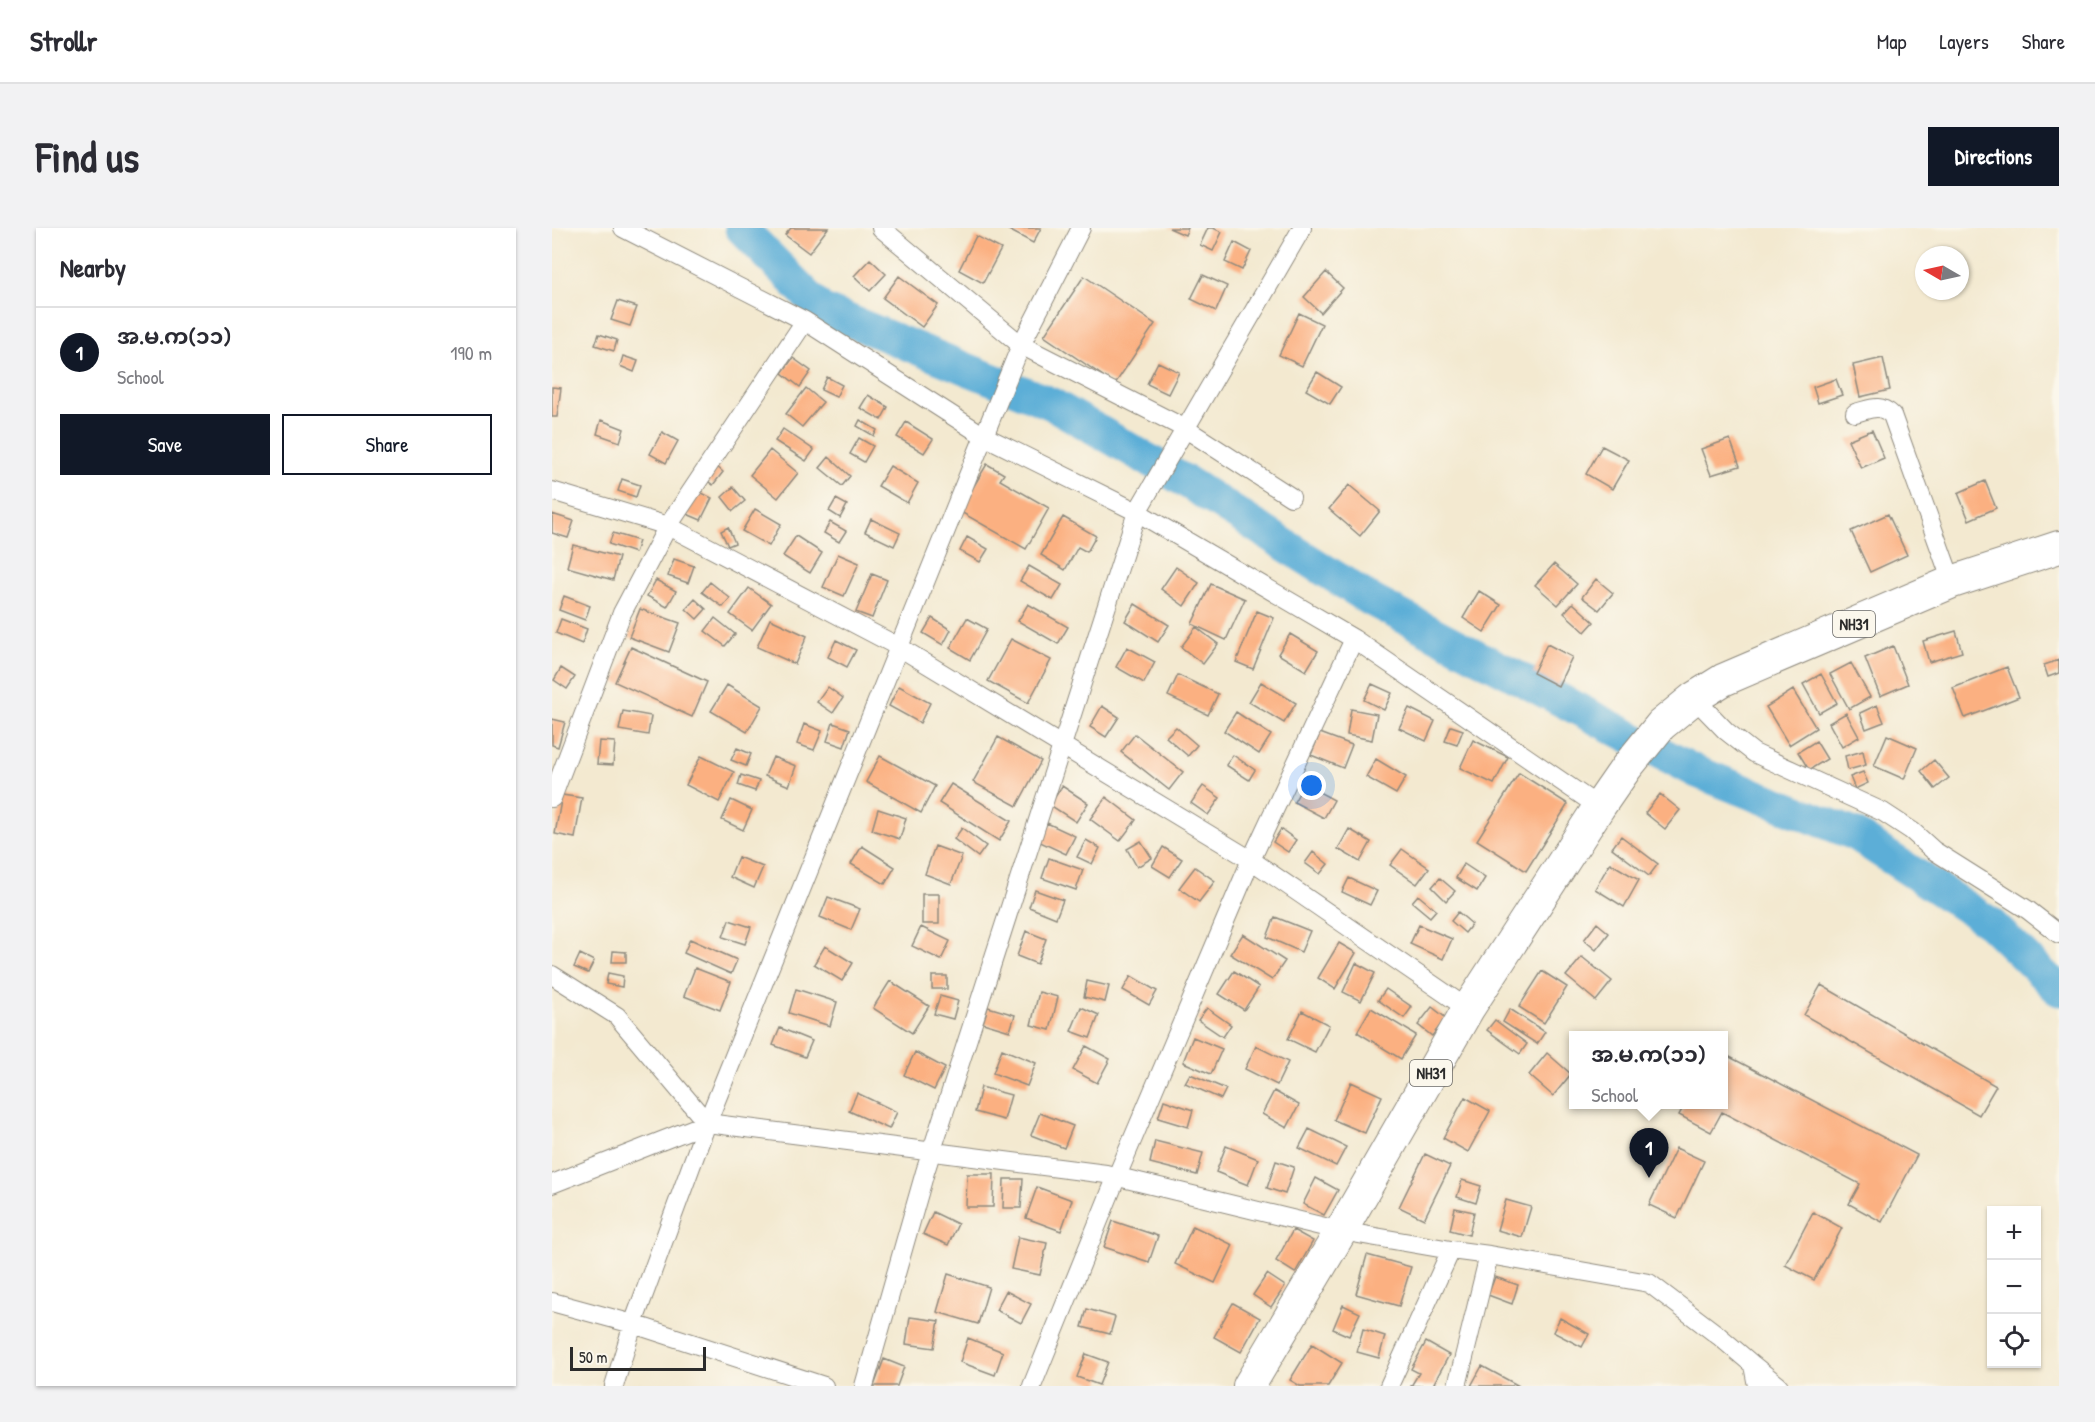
<!DOCTYPE html>
<html lang="en">
<head>
<meta charset="utf-8">
<style>
	body { margin:0; font-family:"Patrick Hand","Noto Sans Myanmar",sans-serif; background:#f2f2f3; color:#2b2b33 }
	.controls { position:absolute; right:18px; bottom:18px; display:grid; overflow:hidden; border-radius:0px; box-shadow:0 2px 4px #0004 }
	.controls button { width:54px; height:54px; display:grid; place-items:center; padding:0; border:0; border-bottom:2px solid #e1e1e2; background:#fff; color:#2b2b33; font:30px sans-serif }
	.compass { position:absolute; left:1363px; top:18px; width:54px; height:54px; border-radius:50%; background:#fff; box-shadow:0 2px 4px #0004; rotate:279deg }
	.scale { position:absolute; left:18px; bottom:15px; width:136px; box-sizing:border-box; padding-left:6px; border:3px solid #2b2b2b; border-top:0; font-size:16px; line-height:21px; white-space:nowrap; color:#2b2b2b; -webkit-text-stroke:4px #fbf7ec; paint-order:stroke }
	.you { position:absolute; left:760px; top:558px; width:21px; height:21px; margin:-15px; border:4px solid #fff; border-radius:50%; background:#1a73e8; box-shadow:0 0 0 9px #1a73e833 }
	.badge { display:grid; place-items:center; width:39px; height:39px; border-radius:50%; background:#111827; color:#fff; font-size:20px; font-weight:700 }
	.pin { position:absolute; translate:-50% -50px; filter:drop-shadow(0 2px 3px #0008) }
	.pin::after { content:''; position:absolute; top:32px; width:21px; height:18px; background:inherit; clip-path:polygon(0 0,100% 0,50% 100%) }
	.popup { position:absolute; left:1017px; top:803px; width:159px; height:78px; box-sizing:border-box; display:grid; place-content:center; border-radius:0px; background:#fff; filter:drop-shadow(0 2px 4px #0005); font-size:20px; white-space:nowrap; color:#7c7c81 }
	.popup b { font-size:22px; color:#2b2b33 }
	.popup::after { content:''; position:absolute; left:50%; top:100%; margin-left:-12px; border:12px solid transparent; border-top-color:#fff }
	.list { margin:0; padding:0; list-style:none }
	h2 { display:flex; justify-content:space-between; align-items:center; height:78px; margin:0; padding:0 24px; font-size:26px }
	h2 small { font-size:20px; font-weight:400; color:#7c7c81 }
	.list li { display:grid; grid-template-columns:39px 1fr auto; gap:18px; align-items:center; box-sizing:border-box; height:90px; padding:0 24px; border-top:2px solid #e1e1e2 }
	.list b { display:block; font-size:22px; white-space:nowrap }
	.list p { margin:0; font-size:20px; white-space:nowrap; color:#7c7c81 }
	.list em { font-size:20px; font-style:normal; color:#7c7c81 }
	.actions { display:flex; gap:12px; padding:18px 24px }
	.actions a { flex:1; padding:14px 0; border:2px solid #111827; border-radius:0px; text-align:center; font-size:21px; color:#111827 }
	.actions .main { background:#111827; color:#fff }
	.icon { flex:none; width:33px; height:33px; fill:none; stroke:currentColor; stroke-width:2; stroke-linecap:round; stroke-linejoin:round }
	.map { position:relative; flex:none; width:1507px; height:1158px; overflow:hidden; border-radius:0px }
	header { display:flex; align-items:center; gap:36px; box-sizing:border-box; height:84px; padding:0 30px; background:#fff; border-bottom:2px solid #e1e1e2 }
	header strong { font-size:28px }
	nav { display:flex; gap:33px; margin-inline-start:auto; font-size:21px }
	.intro { display:flex; align-items:center; justify-content:space-between; box-sizing:border-box; height:144px; padding:0 36px }
	h1 { margin:0; font-size:42px }
	.button { padding:15px 27px; border-radius:0px; background:#111827; color:#fff; font-size:21px; font-weight:700 }
	main { display:flex; gap:36px; padding:0 36px }
	aside { flex:1; background:#fff; border-radius:0px; box-shadow:0 2px 4px #0004 }
	.map>svg:first-child { display:block }
	.lines { fill:none; stroke-linecap:round; stroke-linejoin:round }
	.river { stroke:#5caed7; stroke-width:33 }
	.building { fill:#fbb081 }
	.minor-casing { stroke:#8f8a7e; stroke-width:20 }
	.trunk-casing { stroke:#8f8a7e; stroke-width:34 }
	.minor { stroke:#fff; stroke-width:18 }
	.trunk { stroke:#fff; stroke-width:32 }
	.labels { text-anchor:middle; dominant-baseline:central; stroke-width:4.5; stroke-linejoin:round; paint-order:stroke }
	.shield { fill:#fbf7ec; stroke:#696865; stroke-width:1.5 }
	.shield-label { font-size:16px; font-weight:bold; fill:#2b2b2b }
</style>
</head>
<body>
<header>
<strong>Strollr</strong>
<nav><a>Map</a><a>Layers</a><a>Share</a></nav>
</header>
<div class="intro"><h1>Find us</h1><a class="button">Directions</a></div>
<main>
<aside>
<h2>Nearby<small></small></h2>
<ul class="list">
<li><span class="badge">1</span><div><b>အ.မ.က(၁၁)</b><p>School</p></div><em>190 m</em></li>
</ul>
<div class="actions"><a class="main">Save</a><a>Share</a></div>
</aside>
<div class="map">
<svg width="1507" height="1158" viewBox="0 0 1507 1158">
	<rect width="100%" height="100%" fill="#fbf7ec"/>
	<filter id="ink" filterUnits="userSpaceOnUse"><feTurbulence type="fractalNoise" baseFrequency=".0167" numOctaves="2"/><feDisplacementMap in="SourceGraphic" scale="12" xChannelSelector="R" yChannelSelector="G"/><feConvolveMatrix kernelMatrix="1 2 1 2 8 2 1 2 1" color-interpolation-filters="sRGB"/></filter>
	<filter id="wash" filterUnits="userSpaceOnUse"><feTurbulence type="fractalNoise" baseFrequency=".008" numOctaves="4" result="noise"/><feDisplacementMap in="SourceGraphic" scale="24" xChannelSelector="R" yChannelSelector="G"/><feGaussianBlur stdDeviation="1.35" result="paint"/><feColorMatrix in="noise" values="0 0 0 0 0 0 0 0 0 0 0 0 0 0 0 0 0 1.4 0 .05"/><feComposite in="paint" operator="in"/></filter>
	<g filter="url(#wash)">
		<rect width="100%" height="100%" fill="#f3e9d0"/>
		<g class="lines">
			<path class="river" d="M189,0L269,81L500,176L638,256L819,372L1145,544L1302,606L1438,695L1507,762"/>
		</g>
		<g id="blocks">
			<path class="building" d="M239,0H276L257,25L233,7Z
				M453,0H489L481,15Z
				M617,0H636L633,7Z
				M656,0H661L670,4L661,23L648,17Z
				M424,8L449,21L431,55L407,42Z
				M682,14L699,23L690,42L673,34Z
				M318,31L334,46L318,63L302,48Z
				M774,44L791,60L769,85L752,69Z
				M651,47L675,58L664,83L639,71Z
				M347,48L386,77L370,99L331,70Z
				M532,48L603,96L563,156L492,108Z
				M66,73L85,79L78,98L59,92Z
				M747,85L770,96L750,138L727,127Z
				M47,106L65,112L62,123L43,117Z
				M71,128L86,133L82,144L68,138Z
				M241,130L259,143L248,159L230,145Z
				M1331,130L1338,162L1308,169L1301,137Z
				M606,134L627,144L616,166L595,156Z
				M765,144L789,159L778,176L754,162Z
				M275,149L290,157L284,169L269,162Z
				M1284,151L1290,167L1266,175L1261,159Z
				M0,159L9,160L5,189H0Z
				M254,160L271,174L250,199L234,186Z
				M316,167L336,179L329,192L308,180Z
				M49,192L72,201L68,214L45,206Z
				M308,192L325,202L322,208L305,198Z
				M354,194L381,211L372,225L345,209Z
				M231,201L262,222L254,233L223,213Z
				M1320,202L1332,230L1309,240L1296,212Z
				M110,204L126,213L114,235L98,226Z
				M307,210L321,218L312,234L298,226Z
				M1178,211L1188,238L1159,247L1149,221Z
				M1050,218L1077,232L1060,261L1034,246Z
				M218,222L246,245L226,270L198,247Z
				M277,229L298,248L290,258L268,240Z
				M435,236L452,246L448,252L497,280L474,321L407,283Z
				M163,237L171,244L161,257L153,251Z
				M338,238L366,255L355,275L326,258Z
				M70,251L88,257L84,269L66,263Z
				M1433,253L1444,280L1417,292L1406,265Z
				M797,257L828,283L808,308L777,281Z
				M181,259L193,273L181,283L170,269Z
				M146,263L160,270L149,292L135,286Z
				M284,271L295,277L288,290L277,283Z
				M203,281L229,296L217,318L190,303Z
				M0,286L22,293L16,310L0,305Z
				M1336,286L1355,327L1318,344L1299,303Z
				M511,289L544,308L535,324L526,319L513,342L489,327Z
				M319,291L348,305L342,318L313,304Z
				M278,294L294,303L287,314L272,305Z
				M176,299L183,315L176,318L169,303Z
				M61,305L87,313L83,325L57,316Z
				M244,308L270,325L258,345L231,328Z
				M415,309L436,321L428,334L408,323Z
				M21,317L67,329L61,352L15,339Z
				M286,326L307,335L292,368L271,359Z
				M122,331L142,338L136,355L116,348Z
				M1002,336L1025,356L1006,377L983,357Z
				M477,338L510,357L501,372L468,353Z
				M624,339L647,355L632,378L609,361Z
				M320,346L335,352L320,390L304,384Z
				M1044,351L1061,365L1047,382L1030,369Z
				M104,352L124,363L115,379L95,368Z
				M158,354L178,370L171,379L150,364Z
				M659,356L693,371L674,412L640,396Z
				M197,360L219,376L200,402L178,386Z
				M927,363L949,377L932,404L911,390Z
				M12,368L38,378L33,392L7,382Z
				M143,371L154,381L145,391L134,381Z
				M1021,375L1042,394L1033,404L1012,385Z
				M476,376L516,399L506,416L466,393Z
				M583,376L617,397L606,414L573,393Z
				M88,381L128,395L117,424L77,409Z
				M705,383L722,390L701,441L684,434Z
				M163,390L183,406L173,418L153,403Z
				M380,390L399,402L391,417L371,405Z
				M415,390L435,401L418,432L398,420Z
				M9,391L35,401L30,416L4,405Z
				M218,391L255,408L243,436L205,419Z
				M644,399L666,416L651,436L629,419Z
				M1404,403L1410,424L1377,434L1371,413Z
				M738,406L766,423L754,443L726,426Z
				M459,411L499,432L476,475L436,453Z
				M284,412L304,422L295,439L276,429Z
				M995,416L1020,429L1006,458L981,445Z
				M1341,418L1356,456L1328,468L1313,430Z
				M79,419L155,454L140,489L63,454Z
				M575,419L603,434L592,455L564,439Z
				M1507,432V445L1496,449L1492,437Z
				M1299,435L1318,469L1297,481L1278,446Z
				M1455,439L1467,469L1413,490L1401,460Z
				M9,440L23,449L15,461L2,452Z
				M1269,446L1285,475L1267,485L1251,456Z
				M626,447L666,466L656,487L616,468Z
				M709,454L744,475L732,495L697,474Z
				M820,456L840,465L832,482L812,472Z
				M175,457L210,478L195,504L159,483Z
				M347,458L378,475L368,495L337,478Z
				M276,459L291,470L281,485L265,474Z
				M1241,462L1264,500L1237,517L1214,479Z
				M1325,477L1332,494L1314,501L1308,485Z
				M550,478L567,489L554,509L538,499Z
				M857,480L883,493L874,513L847,500Z
				M799,481L825,486L820,512L795,507Z
				M71,483L99,488L96,507L67,502Z
				M684,484L719,507L707,526L672,503Z
				M1294,485L1307,509L1290,519L1277,495Z
				M0,491L13,494L6,519L0,517Z
				M281,495L298,501L292,519L275,513Z
				M252,496L270,503L262,522L245,516Z
				M899,498L911,502L905,517L893,513Z
				M624,499L645,517L636,528L614,509Z
				M768,505L800,517L791,540L759,527Z
				M583,506L631,544L617,562L569,524Z
				M1335,507L1365,520L1352,551L1322,538Z
				M446,509L489,533L465,578L421,554Z
				M921,512L956,529L942,556L908,540Z
				M47,513L63,514L61,537L45,536Z
				M1264,513L1275,531L1257,542L1246,524Z
				M185,520L199,526L194,538L179,532Z
				M1311,523L1314,537L1296,542L1293,528Z
				M681,527L703,542L697,552L674,537Z
				M149,528L182,544L167,574L134,557Z
				M328,528L383,558L369,585L314,554Z
				M221,529L244,538L237,558L213,548Z
				M824,531L854,549L844,566L814,549Z
				M1382,532L1397,550L1383,561L1369,543Z
				M1311,544L1316,555L1303,561L1298,549Z
				M967,545L1016,576L974,643L925,612Z
				M189,547L207,553L203,563L186,557Z
				M399,556L459,593L447,613L387,575Z
				M752,556L782,572L772,590L742,574Z
				M510,558L536,575L524,594L498,577Z
				M651,558L668,570L656,587L639,575Z
				M1108,566L1128,582L1113,601L1093,585Z
				M10,567L30,570L23,610L3,606Z
				M554,569L584,592L568,613L538,591Z
				M179,572L200,582L191,602L170,592Z
				M326,581L354,590L348,611L320,602Z
				M495,595L523,608L514,626L486,613Z
				M410,600L434,618L426,629L402,611Z
				M729,601L744,612L736,624L721,614Z
				M797,601L819,614L808,634L786,621Z
				M1069,608L1106,636L1097,648L1060,620Z
				M534,612L548,620L540,636L525,629Z
				M589,613L600,630L585,639L575,621Z
				M310,618L343,639L333,656L299,636Z
				M383,618L410,628L399,656L373,646Z
				M611,619L630,631L618,649L600,638Z
				M850,621L877,640L865,656L838,637Z
				M761,624L776,636L768,646L753,635Z
				M186,629L211,639L202,660L178,649Z
				M497,630L531,642L524,662L490,650Z
				M1058,635L1087,652L1072,679L1043,661Z
				M912,636L933,650L925,663L904,650Z
				M643,639L663,653L647,674L627,660Z
				M797,650L825,663L818,677L790,664Z
				M888,650L903,663L894,673L880,659Z
				M483,662L511,672L504,690L477,679Z
				M370,666H387V696H370Z
				M866,667L884,682L878,689L860,674Z
				M276,669L308,681L299,702L268,689Z
				M906,684L920,696L913,705L899,693Z
				M723,689L758,703L749,724L715,709Z
				M177,692L199,699L193,716L171,709Z
				M1045,695L1057,705L1044,722L1032,712Z
				M867,697L900,711L891,731L858,716Z
				M369,699L398,713L389,732L360,718Z
				M474,703L494,711L485,736L465,728Z
				M691,706L733,733L720,752L678,726Z
				M138,711L185,732L179,746L132,725Z
				M787,715L804,725L783,761L766,750Z
				M273,718L301,735L290,753L262,736Z
				M61,723L74,724V734H60Z
				M28,726L42,733L36,745L22,739Z
				M1030,729L1060,753L1044,773L1014,748Z
				M804,735L823,745L809,773L791,764Z
				M143,740L179,754L168,782L132,768Z
				M682,743L707,759L692,782L667,766Z
				M990,743L1015,759L992,795L967,779Z
				M56,745L71,748L70,759L54,756Z
				M380,748H395V761H380Z
				M579,748L605,763L597,777L571,762Z
				M338,753L377,778L360,805L321,780Z
				M535,753L557,758L553,774L532,769Z
				M1269,757L1444,858L1427,887L1252,787Z
				M244,761L285,774L278,798L237,785Z
				M834,761L860,779L852,790L826,772Z
				M487,764L506,769L498,802L479,797Z
				M388,768L406,773L401,791L382,786Z
				M436,779L463,787L458,803L431,795Z
				M529,779L547,787L538,810L519,803Z
				M880,779L894,790L880,808L866,797Z
				M655,780L679,797L671,809L646,792Z
				M819,780L864,807L849,831L805,804Z
				M958,781L993,804L985,816L951,794Z
				M750,783L777,797L763,824L736,811Z
				M943,792L975,816L968,826L935,802Z
				M228,800L260,813L253,829L221,817Z
				M641,809L670,821L659,846L631,834Z
				M534,818L558,831L545,855L521,842Z
				M704,818L736,834L725,857L693,841Z
				M450,821L484,835L475,858L441,845Z
				M363,824L393,840L382,862L352,847Z
				M995,825L1019,846L1001,868L977,847Z
				M1172,826L1365,927L1330,994L1297,976L1308,956L1170,884L1159,904L1127,887L1133,876H1172Z
				M638,846L674,861L669,871L633,855Z
				M799,854L830,868L813,905L782,892Z
				M429,859L459,867L452,892L423,884Z
				M722,863L747,877L735,900L710,886Z
				M305,865L345,884L337,901L297,883Z
				M913,869L938,883L916,924L891,910Z
				M612,872L641,882L636,899L606,890Z
				M488,885L521,898L512,920L479,907Z
				M757,901L794,919L784,938L747,920Z
				M603,913L651,925L645,947L598,935Z
				M674,918L706,931L696,957L664,944Z
				M1124,920L1152,933L1125,990L1097,977Z
				M873,926L898,938L872,991L847,979Z
				M724,933L742,939L733,966L715,960Z
				M415,946H442L441,979H414Z
				M764,950L786,962L772,987L751,976Z
				M452,951H471L469,980H451Z
				M910,952L929,958L924,975L905,969Z
				M485,959L520,972L509,1003L474,990Z
				M954,972L979,979L970,1009L945,1002Z
				M903,980L922,984L917,1007L898,1002Z
				M381,984L406,996L396,1017L371,1006Z
				M1261,984L1290,1000L1262,1052L1233,1037Z
				M561,993L606,1008L597,1034L552,1019Z
				M641,998L681,1017L663,1055L623,1036Z
				M741,1002L761,1013L743,1045L724,1033Z
				M466,1009L495,1015L488,1047L459,1041Z
				M815,1027L859,1039L847,1078L804,1066Z
				M396,1046L437,1059L426,1096L385,1084Z
				M715,1046L733,1058L719,1079L701,1067Z
				M943,1049L966,1057L960,1076L936,1067Z
				M454,1063L479,1076L469,1095L444,1082Z
				M681,1075L708,1090L689,1124L662,1109Z
				M791,1077L808,1085L797,1108L781,1101Z
				M535,1081L563,1089L558,1106L530,1099Z
				M358,1089L387,1093L382,1120L354,1116Z
				M1008,1090L1037,1106L1030,1119L1001,1104Z
				M811,1101L833,1108L827,1130L805,1124Z
				M416,1110L451,1124L443,1147L408,1134Z
				M874,1114L897,1127L882,1155L888,1158H859L867,1145L859,1141Z
				M760,1116L790,1135L776,1158H748L738,1152Z
				M534,1126L556,1134L547,1157L525,1149Z
				M332,1131L352,1139L345,1158H322Z
				M930,1138L967,1158H919Z"/>
		</g>
	</g>
	<g filter="url(#ink)">
		<use href="#blocks" fill-opacity="0" stroke="#8f8a7e" stroke-width="1.5"/>
		<g class="lines">
			<defs>
				<path id="minor" d="M71,0L253,93L432,208L585,284L802,411L1047,579
					M329,0L469,117L634,201L739,269
					M1303,185C1319,181 1327,175 1340,187L1400,354
					M0,263L116,298L347,419L699,632L916,781
					M1142,470L1174,503L1202,525L1331,584L1360,603L1381,622L1476,682L1507,706
					M0,570L70,385L116,298L253,93
					M0,747L65,788L155,895
					M0,956L155,895L554,946L789,1003L899,1022L937,1027L1097,1055L1167,1108L1201,1137L1205,1158
					M0,1074L81,1096L272,1158
					M1201,1137L1227,1158
					M62,1158L81,1096L155,895L432,208L469,117L529,0
					M312,1158L373,944L585,284L750,0
					M480,1158L565,948L699,632L802,411
					M837,1158L899,1022
					M905,1158L937,1027"/>
				<path id="trunk" d="M697,1158L789,1003L916,781L1047,579L1074,540L1109,497L1142,470L1171,452L1400,354L1507,319"/>
			</defs>
			<use href="#minor" class="minor-casing"/>
			<use href="#trunk" class="trunk-casing"/>
			<use href="#minor" class="minor"/>
			<use href="#trunk" class="trunk"/>
		</g>
	</g>
	<g class="labels">
		<g class="shield">
			<rect x="1281" y="383" width="42" height="26" rx="4.5"/>
			<rect x="858" y="832" width="42" height="26" rx="4.5"/>
		</g>
		<g class="shield-label">
			<text x="1302" y="396">NH31</text>
			<text x="879" y="845">NH31</text>
		</g>
	</g>
</svg>
<div class="controls">
<button>+</button>
<button>−</button>
<button><svg class="icon" aria-label="locate" viewBox="0 0 24 24"><circle cx="12" cy="12" r="6"/><path d="M12 2v4M12 18v4M2 12h4M18 12h4"/></svg></button>
</div>
<svg class="compass" viewBox="-18 -18 36 36"><path d="M0-13l5 13h-10z" fill="#e53935"/><path d="M0 13l5-13h-10z" fill="#7c7c81"/></svg>
<div class="scale">50 m</div>
<div class="you"></div>
<div class="pin badge" style="left:1097px;top:950px">1</div>
<div class="popup"><b>အ.မ.က(၁၁)</b>School</div>
</div>
</main>
</body>
</html>
